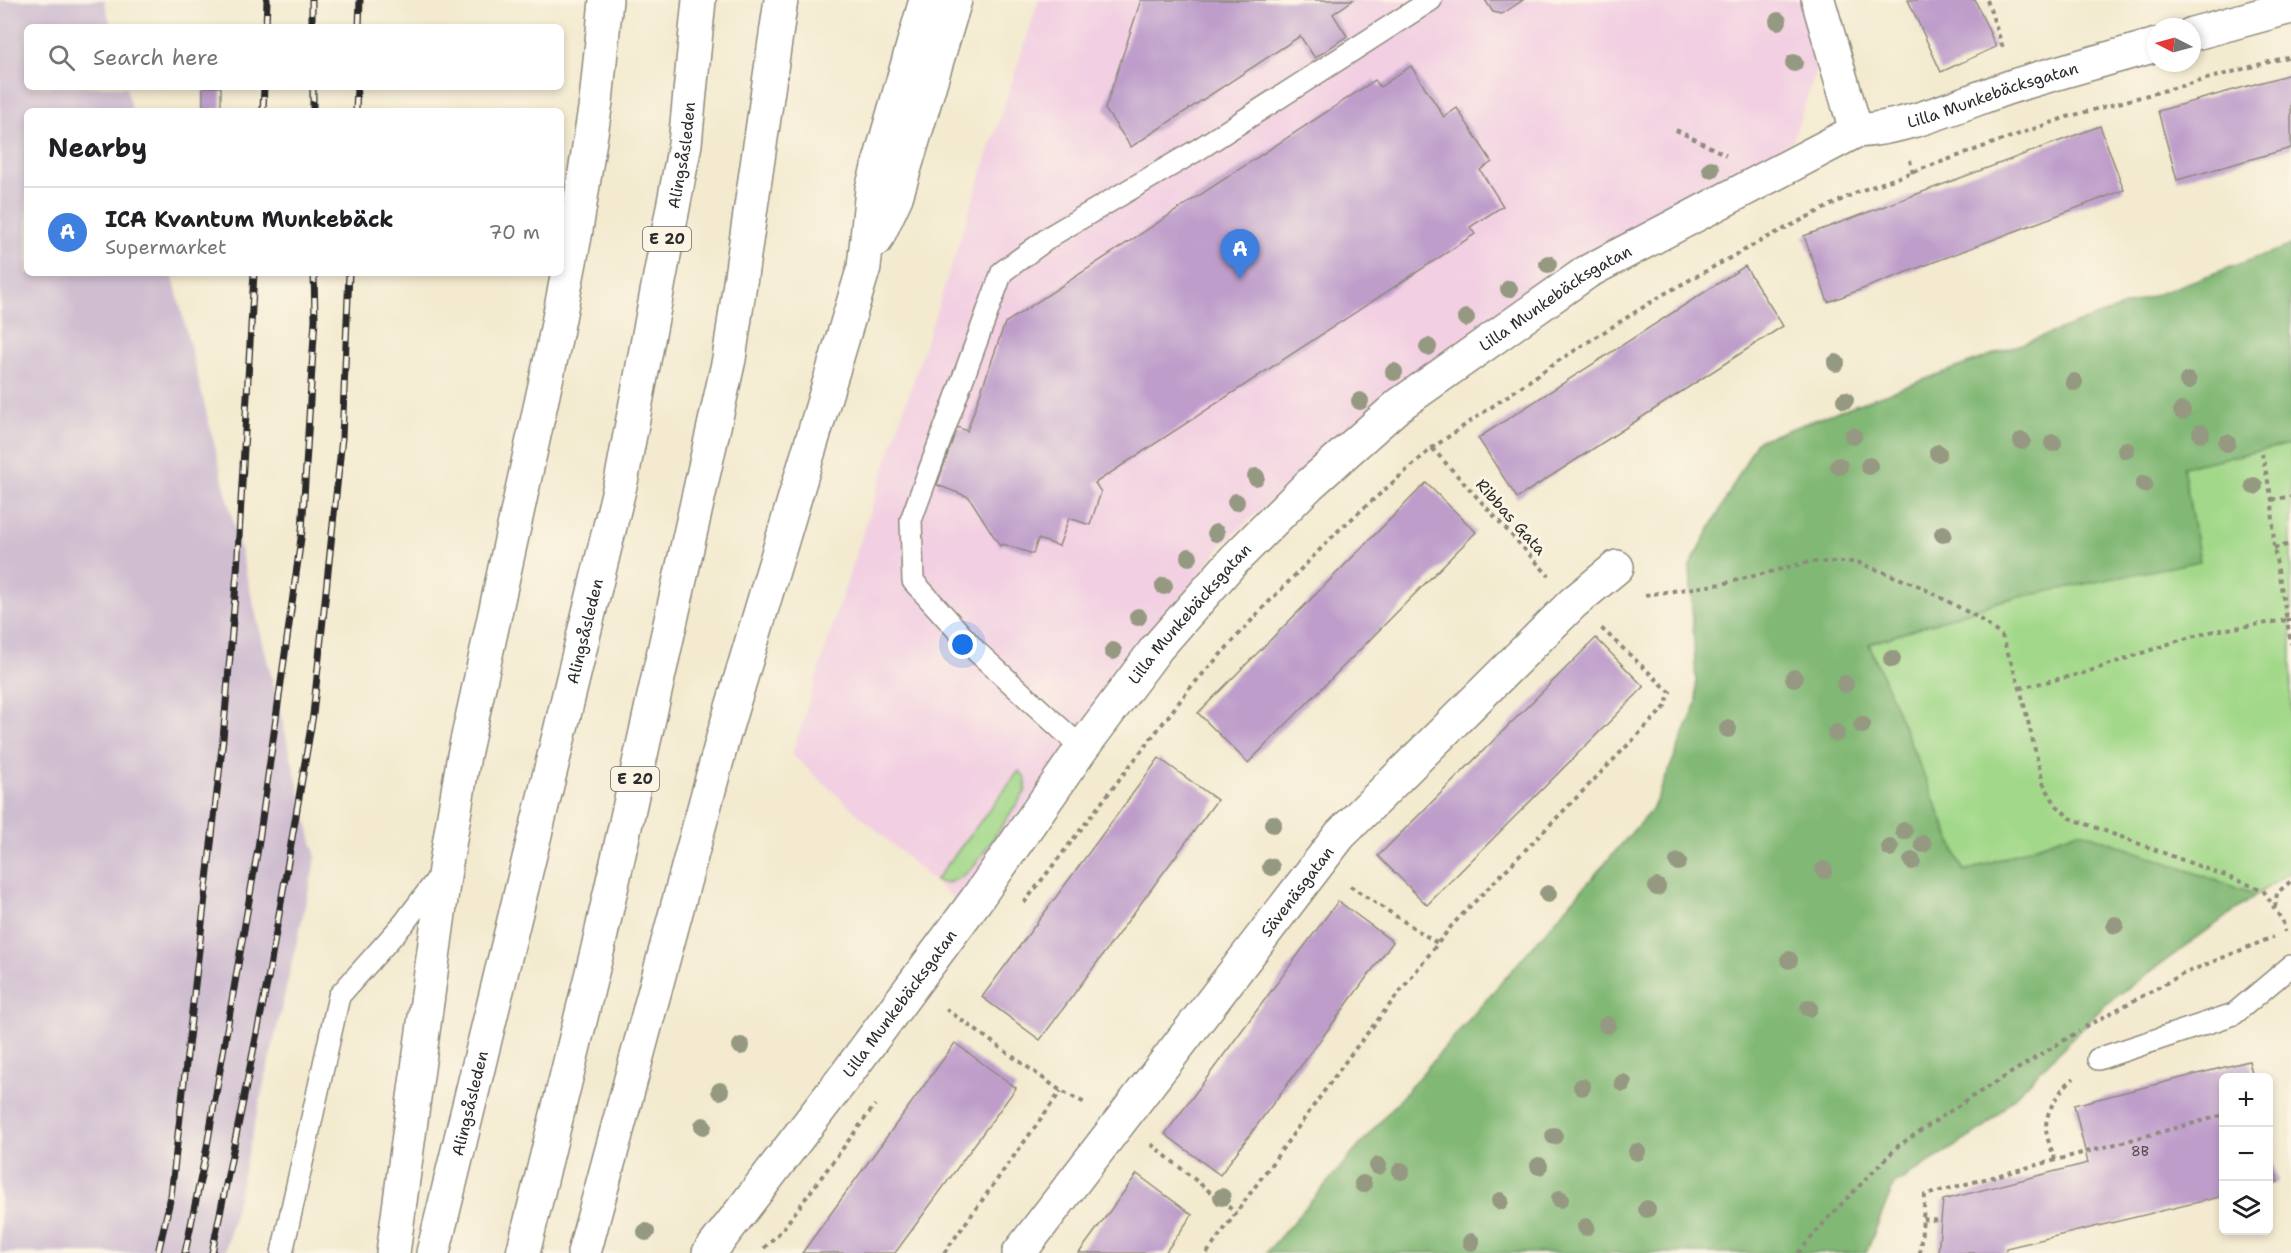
<!DOCTYPE html>
<html lang="en">
<head>
<meta charset="utf-8">
<style>
	body { margin:0; font-family:"Shantell Sans",sans-serif; background:#f6f6f6; color:#202124 }
	.controls { position:absolute; right:18px; bottom:18px; display:grid; overflow:hidden; border-radius:9px; box-shadow:0 3px 9px #0003 }
	.controls button { width:54px; height:54px; display:grid; place-items:center; padding:0; border:0; border-bottom:2px solid #e0e0e0; background:#fff; color:#202124; font:30px sans-serif }
	.compass { position:absolute; left:2147px; top:18px; width:54px; height:54px; border-radius:50%; background:#fff; box-shadow:0 3px 9px #0003; rotate:276deg }
	.you { position:absolute; left:963px; top:645px; width:21px; height:21px; margin:-15px; border:4px solid #fff; border-radius:50%; background:#1a73e8; box-shadow:0 0 0 9px #1a73e833 }
	.badge { display:grid; place-items:center; width:39px; height:39px; border-radius:50%; background:#1f6fb2; color:#fff; font-size:20px; font-weight:700 }
	.pin { position:absolute; translate:-50% -50px; filter:drop-shadow(0 2px 3px #0008) }
	.pin::after { content:''; position:absolute; top:32px; width:21px; height:18px; background:inherit; clip-path:polygon(0 0,100% 0,50% 100%) }
	.list { margin:0; padding:0; list-style:none }
	h2 { display:flex; justify-content:space-between; align-items:center; height:78px; margin:0; padding:0 24px; font-size:26px }
	h2 small { font-size:20px; font-weight:400; color:#757577 }
	.list li { display:grid; grid-template-columns:39px 1fr auto; gap:18px; align-items:center; box-sizing:border-box; height:90px; padding:0 24px; border-top:2px solid #e0e0e0 }
	.list b { display:block; font-size:22px; white-space:nowrap }
	.list p { margin:0; font-size:20px; white-space:nowrap; color:#757577 }
	.list em { font-size:20px; font-style:normal; color:#757577 }
	.icon { flex:none; width:33px; height:33px; fill:none; stroke:currentColor; stroke-width:2; stroke-linecap:round; stroke-linejoin:round }
	.map { position:relative; flex:none; width:2291px; height:1253px; overflow:hidden }
	.search { position:absolute; background:#fff; box-shadow:0 3px 9px #0003; left:24px; top:24px; width:540px; height:66px; display:flex; align-items:center; gap:15px; box-sizing:border-box; padding:0 21px; border-radius:9px; color:#757577; font-size:22px }
	.panel { position:absolute; background:#fff; box-shadow:0 3px 9px #0003; left:24px; top:108px; width:540px; height:168px; border-radius:9px }
	.map>svg:first-child { display:block }
	.built { fill:#f2cfe2 }
	.industrial { fill:#cfbdd0 }
	.green { fill:#a2d889; stroke:#66825a; stroke-width:1.5 }
	.forest { fill:#81b875; stroke:#567250; stroke-width:1.5 }
	.building { fill:#be9dca }
	.lines { fill:none; stroke-linecap:round; stroke-linejoin:round }
	.lane-casing { stroke:#8f8a7d; stroke-width:24 }
	.street-casing { stroke:#8f8a7d; stroke-width:36 }
	.highway-casing { stroke:#8f8a7d; stroke-width:36 }
	.path { stroke:#8f8a7d; stroke-width:4; stroke-dasharray:4.5 4.5; stroke-linecap:butt }
	.lane { stroke:#fff; stroke-width:21 }
	.street { stroke:#fff; stroke-width:33 }
	.highway { stroke:#fff; stroke-width:33 }
	.rail-casing { stroke:#2b2b2b; stroke-width:7 }
	.rail { stroke:#fcf5e5; stroke-width:4.5; stroke-dasharray:14; stroke-linecap:butt }
	.tree { fill:#969981 }
	.labels { text-anchor:middle; dominant-baseline:central; stroke-width:6; stroke-linejoin:round; paint-order:stroke }
	.number-label { font-size:14px; fill:#504853 }
	.shield { fill:#fcf5e5; stroke:#6a6863; stroke-width:1.5 }
	.shield-label { font-size:15px; font-weight:bold; fill:#2b2b2b }
	.street-label { font-size:16px; fill:#2b2b2b; stroke:#fcf5e5 }
</style>
</head>
<body>
<div class="map">
<svg width="2291" height="1253" viewBox="0 0 2291 1253">
	<rect width="100%" height="100%" fill="#fcf5e5"/>
	<filter id="ink" filterUnits="userSpaceOnUse"><feTurbulence type="fractalNoise" baseFrequency=".0167" numOctaves="2"/><feDisplacementMap in="SourceGraphic" scale="12" xChannelSelector="R" yChannelSelector="G"/><feConvolveMatrix kernelMatrix="1 2 1 2 8 2 1 2 1" color-interpolation-filters="sRGB"/></filter>
	<filter id="wash" filterUnits="userSpaceOnUse"><feTurbulence type="fractalNoise" baseFrequency=".008" numOctaves="4" result="noise"/><feDisplacementMap in="SourceGraphic" scale="24" xChannelSelector="R" yChannelSelector="G"/><feGaussianBlur stdDeviation="1.35" result="paint"/><feColorMatrix in="noise" values="0 0 0 0 0 0 0 0 0 0 0 0 0 0 0 0 0 1.4 0 .05"/><feComposite in="paint" operator="in"/></filter>
	<g filter="url(#wash)">
		<rect width="100%" height="100%" fill="#f3eacf"/>
		<path class="built" d="M1039,0H1805L1820,59L1792,142L1574,264L1392,388L1221,546L957,902L792,755L836,615Z"/>
		<path class="industrial" d="M0,0H104L111,27H27V87H126L132,111H27V273H172L316,858L225,1253H0Z"/>
		<path class="green" d="M2291,444V872L2256,895L2079,831L1964,872L1869,644L2000,601L2199,561L2183,467Z
			M1019,771C1027,777 1027,783 1025,792L975,865C964,876 952,887 935,881Z"/>
		<path class="forest" d="M2291,245V444L2183,467L2200,561L2000,601L1869,644L1964,872L2079,831L2256,895L2106,1004L1983,1129L1894,1184L1866,1253H1266L1653,808L1697,703L1690,566L1757,441Z"/>
		<g id="blocks">
			<path class="building" d="M1141,0H1353L1333,14L1347,36L1315,58L1300,36L1131,147L1105,109Z
				M1485,0H1523L1502,14L1493,12Z
				M1908,0H1975L1996,47L1941,72Z
				M1411,66L1444,117L1457,108L1492,162L1480,170L1503,206L1470,227L1475,234L1095,483L1101,492L1090,525L1069,518L1059,546L1038,539L1033,554L1003,544L1000,546L969,497L937,485L957,427L967,431L1005,323L1375,80L1380,87Z
				M2291,74V148L2177,180L2158,111Z
				M203,87H221V111H203Z
				M2100,126L2124,190L1828,302L1804,236Z
				M1745,266L1783,326L1517,498L1478,438Z
				M1426,483L1476,532L1248,763L1198,713Z
				M1596,638L1644,687L1427,905L1378,856Z
				M1159,758L1217,800L1040,1040L982,997Z
				M1338,901L1393,942L1220,1175L1165,1134Z
				M955,1043L1016,1088L895,1253H802Z
				M2249,1061L2253,1078H2224V1196L2006,1248L2005,1253H1938L1943,1200L2088,1163L2074,1105Z
				M2268,1145L2278,1182L2268,1185Z
				M1137,1174L1192,1215L1165,1253H1079Z"/>
		</g>
	</g>
	<g filter="url(#ink)">
		<use href="#blocks" fill-opacity="0" stroke="#8f8a7d" stroke-width="1.5"/>
		<g class="lines">
			<defs>
				<path id="lane" d="M1082,748L976,651L913,581L911,520L1002,272L1054,234L1199,149L1431,0
					M2098,1059L2234,1014L2291,966
					M282,1253L339,996L404,923L441,874"/>
				<g id="street">
					<path d="M1818,0L1856,131"/>
					<path d="M2192,34L2291,7"/>
					<path id="s1" d="M709,1253L846,1075L976,900L1082,748L1156,649L1233,561L1309,485L1399,405L1587,272L1856,131C1909,128 1960,104 2010,87C2058,72 2108,59 2156,45"/>
					<path id="s2" d="M1019,1253L1340,835L1573,603L1617,567"/>
				</g>
				<g id="highway">
					<path d="M876,240L896,197L955,0"/>
					<path d="M393,1253L445,869L464,755L554,344L575,236L596,102L606,0"/>
					<path id="s3" d="M433,1253L622,477L685,144L699,0"/>
					<path d="M523,1253L598,948L729,359L781,0"/>
					<path d="M584,1253L724,734L864,267L872,189L926,0"/>
				</g>
			</defs>
			<use href="#lane" class="lane-casing"/>
			<use href="#street" class="street-casing"/>
			<use href="#highway" class="highway-casing"/>
			<path class="path" d="M1987,0L2004,51
				M1676,130L1726,155
				M1910,160L1913,174
				M1432,448L1549,576
				M2272,500L2291,496
				M2274,548L2291,544
				M1645,595L1722,584L1809,562H1857L1919,586L1977,617L2002,636L2020,688L2043,783L2056,805L2070,818L2263,890L2283,922L2285,932
				M2291,620H2287L2291,644
				M2020,688L2084,673L2180,640L2214,631L2287,620L2274,548L2272,500L2262,454
				M1350,886L1437,943
				M1024,903L1190,688L1262,609L1339,530L1432,448L1558,361L1664,294L1772,235L1857,192L2067,117L2291,56
				M2275,907L2277,893L2291,881
				M946,1009L1061,1091L1087,1104
				M2085,1027L2183,974L2273,937
				M1151,1144L1236,1213
				M2055,1160C2052,1150 2046,1138 2046,1127C2046,1110 2060,1089 2074,1078
				M1923,1219L1941,1221
				M764,1248L782,1230L875,1105
				M944,1253L1061,1091
				M1207,1253L1351,1054L1453,924L1665,707L1670,692L1601,628
				M1798,1253L1829,1217L1898,1146L1967,1100L2079,1031
				M1920,1253L1925,1195L2224,1115"/>
			<use href="#lane" class="lane"/>
			<use href="#street" class="street"/>
			<use href="#highway" class="highway"/>
			<defs>
				<path id="rail" d="M312,0V27
					M266,27L267,0
					M359,27L360,0
					M313,87V111
					M263,111L264,87
					M356,111L357,87
					M158,1253L171,1196L223,739L237,572L254,273
					M185,1253L206,1152L258,848L302,531L315,319L314,273
					M212,1253L268,979L313,715L342,438L349,273"/>
			</defs>
			<use href="#rail" class="rail-casing"/>
			<use href="#rail" class="rail"/>
		</g>
		<g class="tree">
			<circle cx="1778" cy="21" r="9"/>
			<circle cx="1794" cy="63" r="9"/>
			<circle cx="1711" cy="169" r="9"/>
			<circle cx="1548" cy="264" r="9"/>
			<circle cx="1509" cy="289" r="9"/>
			<circle cx="1466" cy="318" r="9"/>
			<circle cx="1428" cy="347" r="9"/>
			<circle cx="1836" cy="363" r="9"/>
			<circle cx="1394" cy="372" r="9"/>
			<circle cx="2188" cy="381" r="9"/>
			<circle cx="2074" cy="382" r="9"/>
			<circle cx="1845" cy="400" r="9"/>
			<circle cx="1360" cy="401" r="9"/>
			<circle cx="2182" cy="411" r="9"/>
			<circle cx="2201" cy="433" r="9"/>
			<circle cx="1853" cy="436" r="9"/>
			<circle cx="2022" cy="441" r="9"/>
			<circle cx="2053" cy="443" r="9"/>
			<circle cx="2227" cy="443" r="9"/>
			<circle cx="2126" cy="450" r="9"/>
			<circle cx="1938" cy="453" r="9"/>
			<circle cx="1839" cy="466" r="9"/>
			<circle cx="1869" cy="466" r="9"/>
			<circle cx="1256" cy="477" r="9"/>
			<circle cx="2144" cy="484" r="9"/>
			<circle cx="2254" cy="486" r="9"/>
			<circle cx="1236" cy="502" r="9"/>
			<circle cx="1216" cy="533" r="9"/>
			<circle cx="1943" cy="534" r="9"/>
			<circle cx="1189" cy="557" r="9"/>
			<circle cx="1164" cy="586" r="9"/>
			<circle cx="1138" cy="617" r="9"/>
			<circle cx="1113" cy="651" r="9"/>
			<circle cx="1892" cy="659" r="9"/>
			<circle cx="1794" cy="678" r="9"/>
			<circle cx="1845" cy="684" r="9"/>
			<circle cx="1862" cy="725" r="9"/>
			<circle cx="1728" cy="729" r="9"/>
			<circle cx="1836" cy="733" r="9"/>
			<circle cx="1273" cy="824" r="9"/>
			<circle cx="1904" cy="831" r="9"/>
			<circle cx="1923" cy="844" r="9"/>
			<circle cx="1890" cy="848" r="9"/>
			<circle cx="1912" cy="861" r="9"/>
			<circle cx="1678" cy="862" r="9"/>
			<circle cx="1271" cy="867" r="9"/>
			<circle cx="1824" cy="870" r="9"/>
			<circle cx="1657" cy="887" r="9"/>
			<circle cx="1548" cy="894" r="9"/>
			<circle cx="2115" cy="925" r="9"/>
			<circle cx="1789" cy="960" r="9"/>
			<circle cx="1809" cy="1008" r="9"/>
			<circle cx="1607" cy="1025" r="9"/>
			<circle cx="741" cy="1046" r="9"/>
			<circle cx="1623" cy="1083" r="9"/>
			<circle cx="1582" cy="1087" r="9"/>
			<circle cx="720" cy="1091" r="9"/>
			<circle cx="703" cy="1126" r="9"/>
			<circle cx="1554" cy="1136" r="9"/>
			<circle cx="1637" cy="1152" r="9"/>
			<circle cx="1378" cy="1166" r="9"/>
			<circle cx="1539" cy="1166" r="9"/>
			<circle cx="1401" cy="1171" r="9"/>
			<circle cx="1363" cy="1184" r="9"/>
			<circle cx="1222" cy="1197" r="9"/>
			<circle cx="1560" cy="1199" r="9"/>
			<circle cx="1500" cy="1201" r="9"/>
			<circle cx="1647" cy="1209" r="9"/>
			<circle cx="1586" cy="1227" r="9"/>
			<circle cx="646" cy="1232" r="9"/>
			<circle cx="1471" cy="1242" r="9"/>
		</g>
	</g>
	<g class="labels">
		<g class="number-label">
			<text x="2140" y="1151">8B</text>
		</g>
		<g class="shield">
			<rect x="643" y="227" width="48" height="24" rx="4.5"/>
			<rect x="611" y="767" width="48" height="24" rx="4.5"/>
		</g>
		<g class="shield-label">
			<text x="667" y="239">E 20</text>
			<text x="635" y="779">E 20</text>
		</g>
		<g class="street-label">
			<text stroke="none"><textPath href="#s1" startOffset="1772">Lilla Munkebäcksgatan</textPath></text>
			<text stroke="none"><textPath href="#s3" startOffset="1126">Alingsåsleden</textPath></text>
			<text stroke="none"><textPath href="#s1" startOffset="1286">Lilla Munkebäcksgatan</textPath></text>
			<text transform="translate(1511 517) rotate(48)">Ribbas Gata</text>
			<text stroke="none"><textPath href="#s1" startOffset="800">Lilla Munkebäcksgatan</textPath></text>
			<text stroke="none"><textPath href="#s3" startOffset="640">Alingsåsleden</textPath></text>
			<text stroke="none"><textPath href="#s2" startOffset="456">Sävenäsgatan</textPath></text>
			<text stroke="none"><textPath href="#s1" startOffset="314">Lilla Munkebäcksgatan</textPath></text>
			<text stroke="none"><textPath href="#s3" startOffset="154">Alingsåsleden</textPath></text>
		</g>
	</g>
</svg>
<div class="controls">
<button>+</button>
<button>−</button>
<button><svg class="icon" aria-label="layers" viewBox="0 0 24 24"><path d="M12 4l9 5-9 5-9-5zM3 14l9 5 9-5"/></svg></button>
</div>
<svg class="compass" viewBox="-18 -18 36 36"><path d="M0-13l5 13h-10z" fill="#e53935"/><path d="M0 13l5-13h-10z" fill="#757577"/></svg>
<div class="you"></div>
<div class="pin badge" style="left:1240px;top:279px;background:#3f7fe0">A</div>
<div class="search"><svg class="icon" aria-label="search" viewBox="0 0 24 24"><circle cx="10" cy="10" r="6"/><path d="M15 15l6 6"/></svg>Search here</div>
<section class="panel">
<h2>Nearby<small></small></h2>
<ul class="list">
<li><span class="badge" style="background:#3f7fe0">A</span><div><b>ICA Kvantum Munkebäck</b><p>Supermarket</p></div><em>70 m</em></li>
</ul>
</section>
</div>
</body>
</html>
